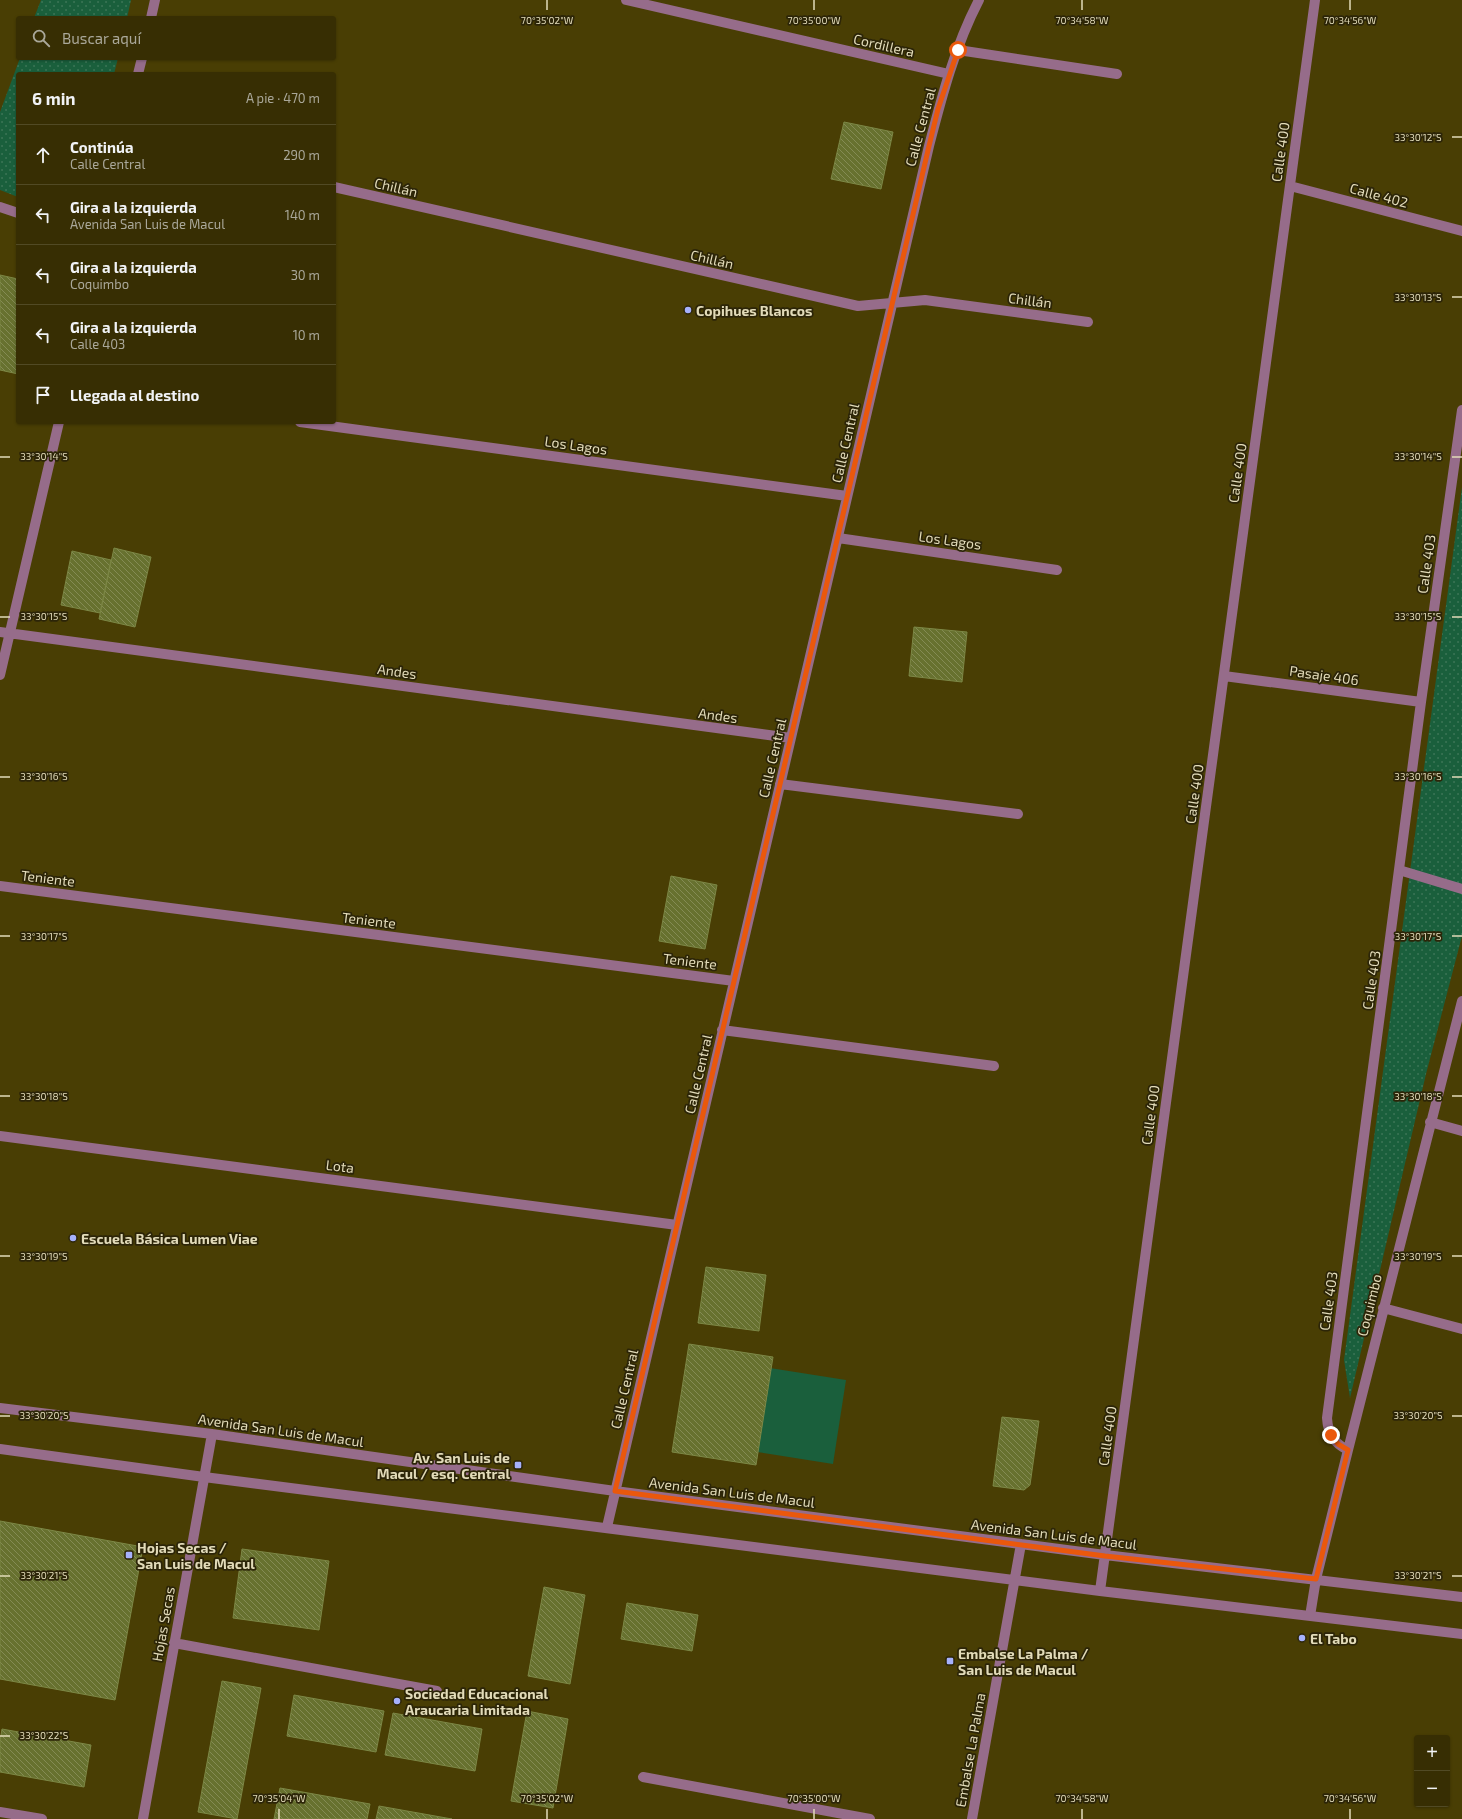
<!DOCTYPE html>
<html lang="es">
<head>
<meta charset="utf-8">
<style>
	body { margin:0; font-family:"Exo 2",sans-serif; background:#3e360d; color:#f1f3f6 }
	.controls { position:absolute; right:12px; bottom:12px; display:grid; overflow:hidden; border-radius:4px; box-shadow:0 1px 3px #0004 }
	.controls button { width:36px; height:36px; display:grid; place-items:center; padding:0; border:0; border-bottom:1px solid #514a25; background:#372e03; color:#f1f3f6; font:20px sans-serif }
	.stop { position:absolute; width:12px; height:12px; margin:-9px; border:3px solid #ea580c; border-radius:50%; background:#fff }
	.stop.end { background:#ea580c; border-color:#fff; box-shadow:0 1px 4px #0008 }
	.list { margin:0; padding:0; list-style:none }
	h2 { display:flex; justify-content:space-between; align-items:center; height:52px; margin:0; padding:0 16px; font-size:17px }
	h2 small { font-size:13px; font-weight:400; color:#aaa89a }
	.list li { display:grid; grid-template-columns:26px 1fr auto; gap:12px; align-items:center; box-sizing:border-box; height:60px; padding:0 16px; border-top:1px solid #514a25 }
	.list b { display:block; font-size:15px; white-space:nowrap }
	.list p { margin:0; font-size:13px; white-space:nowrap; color:#aaa89a }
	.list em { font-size:13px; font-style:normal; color:#aaa89a }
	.icon { flex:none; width:22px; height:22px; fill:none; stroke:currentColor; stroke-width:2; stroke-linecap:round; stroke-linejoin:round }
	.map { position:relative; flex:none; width:1462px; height:1819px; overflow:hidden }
	.search { position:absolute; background:#372e03; box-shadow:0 1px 3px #0004; left:16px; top:16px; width:320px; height:44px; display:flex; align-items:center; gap:10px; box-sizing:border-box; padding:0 14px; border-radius:4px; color:#aaa89a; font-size:15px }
	.panel { position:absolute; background:#372e03; box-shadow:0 1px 3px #0004; left:16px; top:72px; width:320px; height:352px; border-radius:4px }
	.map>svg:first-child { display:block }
	.park { fill:url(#park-dots) }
	.pitch { fill:#1a5f3c }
	.building { fill:url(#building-back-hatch); stroke:#7c8745 }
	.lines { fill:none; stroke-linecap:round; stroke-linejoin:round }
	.minor { stroke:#966c8a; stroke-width:10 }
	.route { stroke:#ea580c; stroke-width:5 }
	.ticks { fill:none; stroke:#e2dbb9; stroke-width:1.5 }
	.poi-dot { fill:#a6b1fc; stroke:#2c2508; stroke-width:1.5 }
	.labels { text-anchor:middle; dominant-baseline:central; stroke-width:3.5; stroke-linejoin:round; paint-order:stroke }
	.street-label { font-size:14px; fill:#e2dbb9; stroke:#2c2508 }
	.poi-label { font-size:14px; font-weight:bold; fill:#e2dbb9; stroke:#2c2508; text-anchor:start }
	.ticks-label { font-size:10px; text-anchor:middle; fill:#e2dbb9; stroke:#2c2508; stroke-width:3.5; stroke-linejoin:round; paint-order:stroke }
</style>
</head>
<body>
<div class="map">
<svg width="1462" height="1819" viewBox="0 0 1462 1819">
	<defs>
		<pattern id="park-dots" width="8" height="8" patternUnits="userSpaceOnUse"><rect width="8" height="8" fill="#1a5f3c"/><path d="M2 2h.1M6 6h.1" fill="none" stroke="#3b7556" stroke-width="1.8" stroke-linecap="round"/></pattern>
		<pattern id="building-back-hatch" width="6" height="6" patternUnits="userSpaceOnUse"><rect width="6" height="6" fill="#67712f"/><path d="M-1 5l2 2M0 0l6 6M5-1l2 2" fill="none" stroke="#848b54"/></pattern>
	</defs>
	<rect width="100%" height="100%" fill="#493e04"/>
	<path class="park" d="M41,0H131L127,18H34Z
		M20,58H118L114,74H18V197L0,190V112Z
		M1462,487V936L1426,1074L1350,1398L1344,1360Z"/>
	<path class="pitch" d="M688,1355L846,1380L833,1464L675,1439Z"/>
	<path class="building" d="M844,122L893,132L881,189L831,179Z
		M0,275L18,279V374L0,370Z
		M114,548L151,557L135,627L99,619Z
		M72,551L111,560L100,613L61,605Z
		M914,627L967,632L962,682L909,676Z
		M671,876L717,885L705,949L659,941Z
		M706,1267L766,1275L759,1331L698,1323Z
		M689,1344L773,1357L756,1465L672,1452Z
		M1002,1417L1039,1421L1030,1485L1024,1490L993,1486Z
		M0,1521L143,1547L115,1700L0,1679Z
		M242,1549L329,1561L319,1630L233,1618Z
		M544,1587L585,1595L570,1684L528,1676Z
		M627,1603L698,1615L692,1651L621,1639Z
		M222,1681L261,1688L237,1819L198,1812Z
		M294,1695L384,1711L376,1752L287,1736Z
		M527,1711L568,1719L553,1808L511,1801Z
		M393,1713L482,1729L475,1771L385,1755Z
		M2,1729L91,1745L84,1787L0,1772V1741Z
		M280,1788L370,1804L367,1819H274Z
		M379,1806L452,1819H376Z"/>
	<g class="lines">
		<path class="minor" d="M626,0L949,74
			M151,18L155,0
			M958,50L1117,74
			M138,74L142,58
			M1290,186L1462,231
			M334,187L858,306L925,300L1088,322
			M0,207L18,213
			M300,422L847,496
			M838,538L1057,570
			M0,632L791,738
			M0,675L59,422
			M1224,676L1421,702
			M780,784L1018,814
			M1399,870L1462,889
			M0,886L734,981
			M722,1030L994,1066
			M1430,1122L1462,1131
			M0,1136L677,1225
			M1383,1308L1462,1329
			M0,1408L212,1434L615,1491L1105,1555L1462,1597
			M0,1449L204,1477L1100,1591L1462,1634
			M1348,1450C1334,1443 1328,1434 1327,1418L1421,702L1462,410
			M607,1527L929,146C942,96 955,46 979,0
			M1100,1591L1315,0
			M1310,1616L1316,1579L1348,1450L1462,1001
			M174,1643L437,1691
			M643,1777L870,1819
			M0,1812L42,1819
			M143,1819L212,1434
			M972,1819L1021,1544"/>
	</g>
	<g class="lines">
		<path class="route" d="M958,50L938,109L929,146L615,1491L1105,1556L1316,1579L1348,1450L1338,1444L1331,1435"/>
	</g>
	<path class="ticks" d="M547,0V10M814,0V10M1082,0V10M1350,0V10M1452,137H1462M1452,297H1462M0,457H10M1452,457H1462M0,617H10M1452,617H1462M0,777H10M1452,777H1462M0,936H10M1452,936H1462M0,1096H10M1452,1096H1462M0,1256H10M1452,1256H1462M0,1416H10M1452,1416H1462M0,1576H10M1452,1576H1462M0,1736H10M279,1809V1819M547,1809V1819M814,1809V1819M1082,1809V1819M1350,1809V1819"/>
	<g class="poi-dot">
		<circle cx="688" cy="310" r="4"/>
		<circle cx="73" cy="1238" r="4"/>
		<rect x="514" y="1461" width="8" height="8" rx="2"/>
		<rect x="125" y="1551" width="8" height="8" rx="2"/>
		<circle cx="1302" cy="1638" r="4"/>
		<rect x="946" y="1657" width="8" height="8" rx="2"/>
		<circle cx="397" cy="1701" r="4"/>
	</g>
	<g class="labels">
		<g class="street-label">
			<text transform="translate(884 45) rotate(13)">Cordillera</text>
			<text transform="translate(920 127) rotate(-75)">Calle Central</text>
			<text transform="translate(1280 152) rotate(-82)">Calle 400</text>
			<text transform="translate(396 187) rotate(13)">Chillán</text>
			<text transform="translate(1379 195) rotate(15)">Calle 402</text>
			<text transform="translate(712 259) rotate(13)">Chillán</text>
			<text transform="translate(1030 300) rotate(7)">Chillán</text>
			<text transform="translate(845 443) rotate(-77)">Calle Central</text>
			<text transform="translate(576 445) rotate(8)">Los Lagos</text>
			<text transform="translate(1237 473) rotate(-82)">Calle 400</text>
			<text transform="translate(950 540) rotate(8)">Los Lagos</text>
			<text transform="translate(1426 564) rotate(-82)">Calle 403</text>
			<text transform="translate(397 671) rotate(8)">Andes</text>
			<text transform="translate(1324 675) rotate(8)">Pasaje 406</text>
			<text transform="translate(718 715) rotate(8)">Andes</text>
			<text transform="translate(772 758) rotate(-77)">Calle Central</text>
			<text transform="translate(1194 794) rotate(-82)">Calle 400</text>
			<text transform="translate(48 878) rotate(7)">Teniente</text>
			<text transform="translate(369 920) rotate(7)">Teniente</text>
			<text transform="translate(690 961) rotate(7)">Teniente</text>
			<text transform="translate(1371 980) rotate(-82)">Calle 403</text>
			<text transform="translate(698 1074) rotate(-77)">Calle Central</text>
			<text transform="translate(1150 1115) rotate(-82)">Calle 400</text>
			<text transform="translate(340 1166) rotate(7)">Lota</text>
			<text transform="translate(1328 1301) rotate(-82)">Calle 403</text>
			<text transform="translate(1369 1305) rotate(-76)">Coquimbo</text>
			<text transform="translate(624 1389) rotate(-77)">Calle Central</text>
			<text transform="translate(281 1430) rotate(8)">Avenida San Luis de Macul</text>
			<text transform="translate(1107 1436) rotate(-82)">Calle 400</text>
			<text transform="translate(732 1492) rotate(7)">Avenida San Luis de Macul</text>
			<text transform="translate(1054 1534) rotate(7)">Avenida San Luis de Macul</text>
			<text transform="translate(163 1624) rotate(-80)">Hojas Secas</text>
			<text transform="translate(970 1750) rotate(-80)">Embalse La Palma</text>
		</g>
		<g class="poi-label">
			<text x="696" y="310">Copihues Blancos</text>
			<text x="81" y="1238">Escuela Básica Lumen Viae</text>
			<text x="510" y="1457" text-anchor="end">Av. San Luis de<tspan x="510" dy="16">Macul / esq. Central</tspan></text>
			<text x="137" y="1547">Hojas Secas /<tspan x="137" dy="16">San Luis de Macul</tspan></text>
			<text x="1310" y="1638">El Tabo</text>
			<text x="958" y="1653">Embalse La Palma /<tspan x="958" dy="16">San Luis de Macul</tspan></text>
			<text x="405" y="1693">Sociedad Educacional<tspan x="405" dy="16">Araucaria Limitada</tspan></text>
		</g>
	</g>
	<g class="ticks-label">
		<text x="547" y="24">70°35'02"W</text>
		<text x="814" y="24">70°35'00"W</text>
		<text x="1082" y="24">70°34'58"W</text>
		<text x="1350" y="24">70°34'56"W</text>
		<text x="1418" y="141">33°30'12"S</text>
		<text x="1418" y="301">33°30'13"S</text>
		<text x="44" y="460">33°30'14"S</text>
		<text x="1418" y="460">33°30'14"S</text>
		<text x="44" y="620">33°30'15"S</text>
		<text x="1418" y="620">33°30'15"S</text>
		<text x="44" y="780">33°30'16"S</text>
		<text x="1418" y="780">33°30'16"S</text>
		<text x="44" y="940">33°30'17"S</text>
		<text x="1418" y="940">33°30'17"S</text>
		<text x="44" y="1100">33°30'18"S</text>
		<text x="1418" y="1100">33°30'18"S</text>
		<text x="44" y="1260">33°30'19"S</text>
		<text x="1418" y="1260">33°30'19"S</text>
		<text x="44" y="1419">33°30'20"S</text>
		<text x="1418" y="1419">33°30'20"S</text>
		<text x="44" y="1579">33°30'21"S</text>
		<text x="1418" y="1579">33°30'21"S</text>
		<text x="44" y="1739">33°30'22"S</text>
		<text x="279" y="1802">70°35'04"W</text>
		<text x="547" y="1802">70°35'02"W</text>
		<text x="814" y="1802">70°35'00"W</text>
		<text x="1082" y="1802">70°34'58"W</text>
		<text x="1350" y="1802">70°34'56"W</text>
	</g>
</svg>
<div class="controls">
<button>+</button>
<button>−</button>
</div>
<div class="stop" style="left:958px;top:50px"></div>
<div class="stop end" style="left:1331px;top:1435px"></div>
<div class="search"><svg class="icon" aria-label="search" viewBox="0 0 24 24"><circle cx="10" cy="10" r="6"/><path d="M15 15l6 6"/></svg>Buscar aquí</div>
<section class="panel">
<h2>6 min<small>A pie · 470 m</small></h2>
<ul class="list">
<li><svg class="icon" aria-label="ahead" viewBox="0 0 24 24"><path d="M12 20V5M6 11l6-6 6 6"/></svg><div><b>Continúa</b><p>Calle Central</p></div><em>290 m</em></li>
<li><svg class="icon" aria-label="left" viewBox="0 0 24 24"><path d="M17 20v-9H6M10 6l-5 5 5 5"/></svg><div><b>Gira a la izquierda</b><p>Avenida San Luis de Macul</p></div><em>140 m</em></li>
<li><svg class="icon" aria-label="left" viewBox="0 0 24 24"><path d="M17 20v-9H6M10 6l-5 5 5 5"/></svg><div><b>Gira a la izquierda</b><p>Coquimbo</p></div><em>30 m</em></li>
<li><svg class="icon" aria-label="left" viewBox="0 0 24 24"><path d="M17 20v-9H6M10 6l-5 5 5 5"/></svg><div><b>Gira a la izquierda</b><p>Calle 403</p></div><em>10 m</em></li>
<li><svg class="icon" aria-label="arrive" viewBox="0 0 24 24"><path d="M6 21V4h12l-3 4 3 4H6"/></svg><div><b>Llegada al destino</b></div></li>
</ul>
</section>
</div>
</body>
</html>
